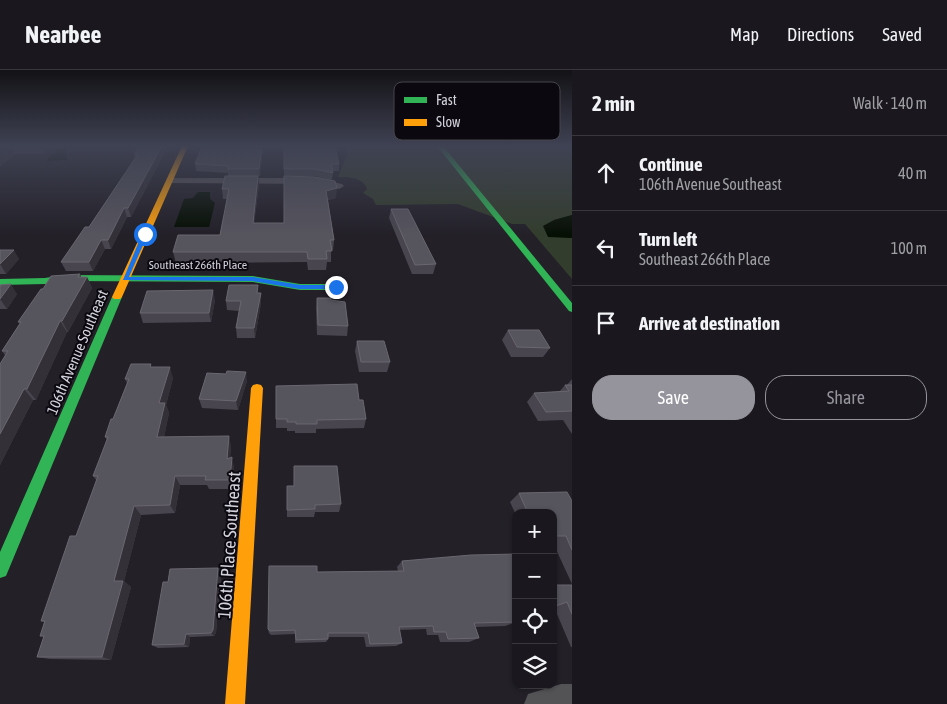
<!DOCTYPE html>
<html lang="en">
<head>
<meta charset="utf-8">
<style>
	body { margin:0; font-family:"Asap Condensed",sans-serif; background:#232127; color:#f1f3f6 }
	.controls { position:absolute; right:15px; bottom:15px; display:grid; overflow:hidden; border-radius:10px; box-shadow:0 1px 4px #0004 }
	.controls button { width:45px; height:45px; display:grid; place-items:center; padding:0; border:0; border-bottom:1px solid #38373c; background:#1a181e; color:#f1f3f6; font:25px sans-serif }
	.stop { position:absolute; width:15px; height:15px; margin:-11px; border:4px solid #1a73e8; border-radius:50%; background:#fff }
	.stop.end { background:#1a73e8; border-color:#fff; box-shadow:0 1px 5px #0008 }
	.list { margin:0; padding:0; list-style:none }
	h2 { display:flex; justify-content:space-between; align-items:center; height:65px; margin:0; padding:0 20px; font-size:21px }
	h2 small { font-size:16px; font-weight:400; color:#9fa0a4 }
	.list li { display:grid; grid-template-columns:32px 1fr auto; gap:15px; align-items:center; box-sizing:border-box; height:75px; padding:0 20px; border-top:1px solid #38373c }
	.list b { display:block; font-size:19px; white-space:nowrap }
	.list p { margin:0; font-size:16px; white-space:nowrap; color:#9fa0a4 }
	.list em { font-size:16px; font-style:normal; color:#9fa0a4 }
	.actions { display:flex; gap:10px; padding:15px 20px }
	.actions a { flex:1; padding:11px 0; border:1px solid #95939c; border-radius:20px; text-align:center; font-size:18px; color:#95939c }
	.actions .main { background:#95939c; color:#fff }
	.icon { flex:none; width:28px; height:28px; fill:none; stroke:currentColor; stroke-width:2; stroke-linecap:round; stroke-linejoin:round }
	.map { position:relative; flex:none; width:572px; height:634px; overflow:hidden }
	header { display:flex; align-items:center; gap:30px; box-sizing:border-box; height:70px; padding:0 25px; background:#1a181e; border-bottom:1px solid #38373c }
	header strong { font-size:24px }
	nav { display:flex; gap:28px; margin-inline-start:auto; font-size:18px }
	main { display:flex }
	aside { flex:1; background:#1a181e }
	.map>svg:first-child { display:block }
	.green { fill:#333d2d }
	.water { fill:#060f04 }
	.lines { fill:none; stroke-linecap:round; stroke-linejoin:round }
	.street { fill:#535255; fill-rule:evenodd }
	.fast { fill:#30b455; fill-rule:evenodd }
	.slow { fill:#ff9f0a; fill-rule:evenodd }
	.wall { fill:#48454e }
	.shaded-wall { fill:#333038 }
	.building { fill:#56545d; stroke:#6a6771 }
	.route { fill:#1a73e8 }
	.labels { text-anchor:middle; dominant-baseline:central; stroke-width:4; stroke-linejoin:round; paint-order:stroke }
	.far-street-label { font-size:12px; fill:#d3d1db; stroke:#0b090f }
	.street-label { font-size:15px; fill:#d3d1db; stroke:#0b090f }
	.near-street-label { font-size:18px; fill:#d3d1db; stroke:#0b090f }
	.key { fill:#0b090f; stroke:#47454c; stroke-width:1 }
	.key-label { font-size:14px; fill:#d3d1db }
</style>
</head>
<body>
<header>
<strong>Nearbee</strong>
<nav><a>Map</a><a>Directions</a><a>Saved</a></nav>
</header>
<main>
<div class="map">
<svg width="572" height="634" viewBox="0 0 572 634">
	<rect width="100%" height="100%" fill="#232028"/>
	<path class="green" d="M346,76H572V145L554,150L548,166L572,168V209L525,154H512L458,134L376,135L373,129L363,123L367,119C363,107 348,107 338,107L347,85Z"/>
	<path class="water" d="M60,76H67V90L46,91Z
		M198,122H210V129L215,133L209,157H174L184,129L193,128Z
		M572,145V168L548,167L543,156L554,150Z"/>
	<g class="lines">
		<path class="street" d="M170,108H315L342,114L344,116L339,119L315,114L167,113L166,111Z
			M561,614H572V634H524L528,624Z"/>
		<path class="fast" d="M437,76H443L572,233V242L569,241Z
			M63,205L253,206L300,214H336L340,217L336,220H300L253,212L63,211L45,214L0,215V209L45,208Z
			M117,224L122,227L6,506L0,508V482L112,227Z"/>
		<path class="slow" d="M182,76H188L122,227L120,229H114L112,227Z
			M257,314L261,315L263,318L245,634H225L251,318L253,315Z"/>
	</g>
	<path class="wall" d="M0,76H51L43,84H15L0,96Z
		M136,76H168L131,147H127L111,179H105L93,201H66L61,192L89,157L135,88L134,84L137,79Z
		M263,76L260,106H243H258L259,115L254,153H284V106L336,128L328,130L334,170L333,180H331V192H327L326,200H308L307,192L176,193L173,182L220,165L227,129H223L222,119L228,106V103L196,101L195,94Z
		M284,76L339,94V101H333L332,110L315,106H284Z
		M391,139L436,194L433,204H412L389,148Z
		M0,180L19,189L6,204H0Z
		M81,207H87L92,218L68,262H67L36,330H33L0,395L5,285L2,281L20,253L18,252L43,219Z
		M0,215L17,224L7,239H0Z
		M258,223H261V233L255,268H237L236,258L239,241L227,240L226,231Z
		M317,228L331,230L348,256L347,266L317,265L316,238Z
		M215,230L211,252L143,253L140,243Z
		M508,260L550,278L543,287H511L502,270Z
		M357,271L390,292L387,302H359L355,281Z
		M152,297L173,308L166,335L169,343L164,367L231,376L230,388L234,397L233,419H209L207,415H180L175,443L141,445L124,511L131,517L111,590L50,589L37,587L44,567L40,566L44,552L41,551L76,466L97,411L93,406L107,370L105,367L113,349L127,313L125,309Z
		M572,309V364L563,350L538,351L527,332L534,323L559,322L565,315H567Z
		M247,311L238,340L202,338L199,329Z
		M359,330L366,349L364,358L316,359V363H295V361H287V358H276V349Z
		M287,416L341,434L339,442H315L314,447H287Z
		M519,423L572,431V514L553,473V443H516V445L510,432Z
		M516,484V548H515L516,552L505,556L475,557L479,568L469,572H440L438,565H427L426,559L400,560L402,573L396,576L366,577L364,567H328V569L326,572L295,573V564L271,565L269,563L268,559L317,502L398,501L397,497L402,491Z
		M218,498L221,504L216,563L214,566L190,567L189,577L158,578L152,575L168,512Z
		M572,515V577H571L554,537Z"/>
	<path class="shaded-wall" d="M1,76H11L15,84L0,96V77Z
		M40,76H51L43,84Z
		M162,76H168L131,147L128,138Z
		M262,76H263L260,106L259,99Z
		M258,106L259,115L253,163V153Z
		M337,118L336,128L326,130V121Z
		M124,138L127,147L111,179L108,170Z
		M101,170L105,179L93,201L89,192Z
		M14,180L19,189L6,204L0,194Z
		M80,204L84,213L87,207L92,218L68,262L62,251Z
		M11,214L17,224L7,239L0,229Z
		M213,220L215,230L211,252L209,243Z
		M261,223V233L255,268L254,258Z
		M60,251L67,262L36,330L27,319Z
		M170,297L173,308L166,335L169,343L162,377L157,367L159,333Z
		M246,302L247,311L238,340L236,331Z
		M24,319L33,330L0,395V364Z
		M229,366L231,376L229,398L227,389Z
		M232,387L234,397L233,419L230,410Z
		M175,406L180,415L175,443L170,435Z
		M134,436L141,445L124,511L131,517L111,590L102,587L114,511Z
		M218,498L221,504L216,563L214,566L211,563Z
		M186,564L190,567L189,577L184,574Z"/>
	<path class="building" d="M139,76H162L128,138H124L108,170H101L89,192H61L85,157H89L138,84H134Z
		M202,76H262L259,99H228V96L195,94Z
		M284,76H335L339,94H331L333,103L315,99H284Z
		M225,106H258L253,153H284V106L315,107L335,111L337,118L326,121L334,170H330L332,181H326L327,189H308L307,182H173L178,165H220L229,119H222Z
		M391,139H408L436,194L415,195Z
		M0,180H14L0,194Z
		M80,204L78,207H87L62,251H60L27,319H24L0,364V294L8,281H2L21,252H18L41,219H43L51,206Z
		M11,214L0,229V215Z
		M229,215H258L257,223H261L254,258H236L241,231H226Z
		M213,220L209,243H140L147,221Z
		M317,228H331V230L345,232L348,256L318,255Z
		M508,260H539L550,278L517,277Z
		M357,271H384L390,292H361Z
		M131,294H151L150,297H170L159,333H165L157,367L229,366L227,389L232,387L230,410H205L206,406H175L170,435L134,436L114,511H123L102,587H37L44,566H40L45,551H41L70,466H76L98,406H93L108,367H105L111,349H113L129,309H125Z
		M227,301L246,302L236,331L199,329L207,303L226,304Z
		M357,314L359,330H363L366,349L317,350V354H296V352H287V349H276V316Z
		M565,315H572V341L546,342L534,323L569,321Z
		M294,396H337L341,434L315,435V439L287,440V416H294Z
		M567,422L572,431V480L566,466H553V443H528L519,423Z
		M516,484V543H513L516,552L474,553L479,568L448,569L446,562H434L433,556L399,557L402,573L370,574L368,563H328V569L296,570L295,560L270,561L268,559L269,496H317V502L404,501L402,491L471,485Z
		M218,498L213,560L211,563L186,564L184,574L152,575L163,512H168L170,499Z
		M553,515H572V544L567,532L553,537Z"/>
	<linearGradient id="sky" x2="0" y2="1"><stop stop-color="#131216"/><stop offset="0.46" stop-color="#3f4253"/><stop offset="1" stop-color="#3f4253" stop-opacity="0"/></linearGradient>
	<rect width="572" height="165" fill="url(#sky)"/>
	<path class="route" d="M145,163L148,164L129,207H253L300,215H336L339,217L336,219H300L253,211L123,210L142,164Z"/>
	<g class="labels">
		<g class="far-street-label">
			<text x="198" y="195">Southeast 266th Place</text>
		</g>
		<g class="street-label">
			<text transform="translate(77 282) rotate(-67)">106th Avenue Southeast</text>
		</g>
		<g class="near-street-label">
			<text transform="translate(229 475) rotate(-86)">106th Place Southeast</text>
		</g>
	</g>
	<rect x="394" y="12" width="166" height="58" rx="8" class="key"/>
	<rect x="404" y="27" width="23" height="6" fill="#30b455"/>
	<rect x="404" y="49" width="23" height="7" fill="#ff9f0a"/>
	<g class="key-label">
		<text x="436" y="35">Fast</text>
		<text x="436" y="57">Slow</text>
	</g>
</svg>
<div class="controls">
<button>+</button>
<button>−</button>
<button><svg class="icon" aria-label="locate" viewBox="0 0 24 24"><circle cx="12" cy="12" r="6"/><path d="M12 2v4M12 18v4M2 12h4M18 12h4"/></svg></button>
<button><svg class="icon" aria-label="layers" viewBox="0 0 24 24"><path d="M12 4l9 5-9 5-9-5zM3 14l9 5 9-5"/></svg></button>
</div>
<div class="stop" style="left:145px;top:164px"></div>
<div class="stop end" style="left:336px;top:217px"></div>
</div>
<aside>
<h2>2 min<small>Walk · 140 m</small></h2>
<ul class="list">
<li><svg class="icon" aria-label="ahead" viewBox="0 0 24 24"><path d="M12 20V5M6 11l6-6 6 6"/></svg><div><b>Continue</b><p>106th Avenue Southeast</p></div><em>40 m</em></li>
<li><svg class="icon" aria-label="left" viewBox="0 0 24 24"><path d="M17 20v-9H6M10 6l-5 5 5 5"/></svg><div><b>Turn left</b><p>Southeast 266th Place</p></div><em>100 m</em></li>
<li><svg class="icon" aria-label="arrive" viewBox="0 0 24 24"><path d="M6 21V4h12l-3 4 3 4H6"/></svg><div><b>Arrive at destination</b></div></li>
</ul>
<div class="actions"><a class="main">Save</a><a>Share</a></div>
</aside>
</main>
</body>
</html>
